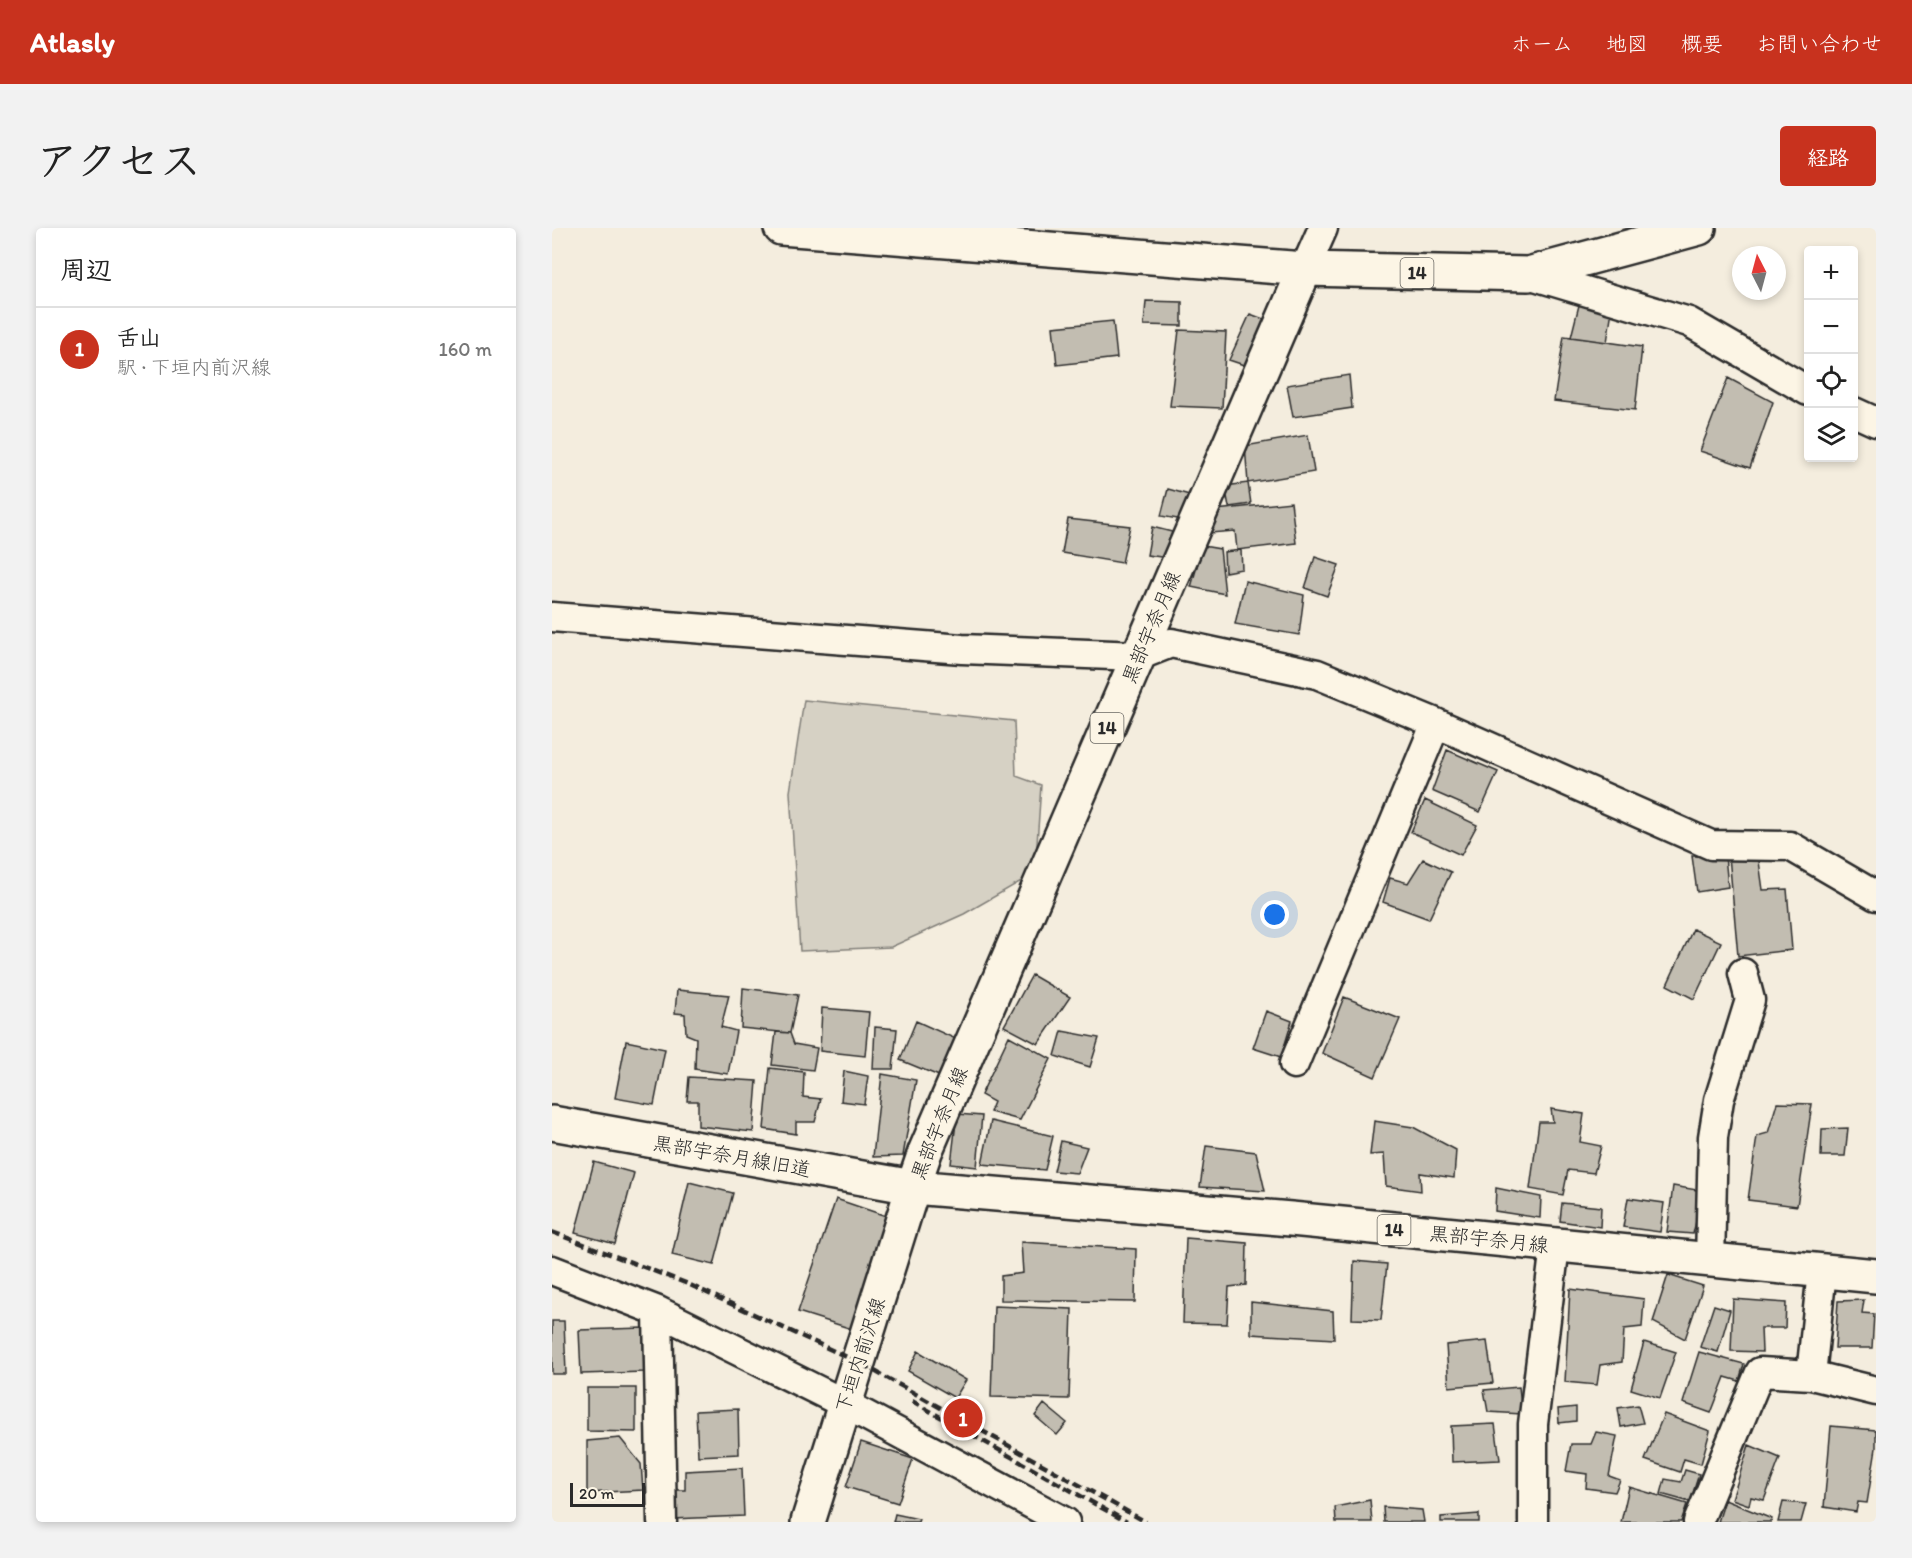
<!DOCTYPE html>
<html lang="ja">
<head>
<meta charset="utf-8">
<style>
	body { margin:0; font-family:Itim,"Klee One",sans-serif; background:#f2f2f2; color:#222 }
	.controls { position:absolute; right:18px; top:18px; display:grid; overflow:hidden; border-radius:6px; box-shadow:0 3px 9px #0003 }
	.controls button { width:54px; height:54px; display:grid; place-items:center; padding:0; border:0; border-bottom:2px solid #e0e0e0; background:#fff; color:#222; font:30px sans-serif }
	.compass { position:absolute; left:1180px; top:18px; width:54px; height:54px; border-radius:50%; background:#fff; box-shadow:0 3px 9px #0003; rotate:354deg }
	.scale { position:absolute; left:18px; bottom:15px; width:75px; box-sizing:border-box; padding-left:6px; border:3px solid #2b2b2b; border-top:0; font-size:16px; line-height:21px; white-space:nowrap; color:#2b2b2b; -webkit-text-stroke:4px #fcf5e5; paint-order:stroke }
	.you { position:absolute; left:723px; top:687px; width:21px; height:21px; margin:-15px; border:4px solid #fff; border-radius:50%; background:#1a73e8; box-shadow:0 0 0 9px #1a73e833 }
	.badge { display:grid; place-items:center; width:39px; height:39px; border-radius:50%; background:#c8321e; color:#fff; font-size:20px; font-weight:700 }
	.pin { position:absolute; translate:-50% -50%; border:3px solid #fff; box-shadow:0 2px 6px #0006 }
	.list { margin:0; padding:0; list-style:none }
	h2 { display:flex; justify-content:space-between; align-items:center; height:78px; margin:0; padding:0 24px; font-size:26px }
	h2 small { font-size:20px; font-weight:400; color:#767676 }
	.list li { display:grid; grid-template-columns:39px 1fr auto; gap:18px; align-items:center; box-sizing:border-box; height:84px; padding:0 24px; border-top:2px solid #e0e0e0 }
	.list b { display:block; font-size:22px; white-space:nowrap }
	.list p { margin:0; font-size:20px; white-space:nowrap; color:#767676 }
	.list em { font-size:20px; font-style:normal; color:#767676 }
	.icon { flex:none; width:33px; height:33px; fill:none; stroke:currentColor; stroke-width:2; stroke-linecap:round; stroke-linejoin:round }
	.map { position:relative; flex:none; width:1324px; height:1294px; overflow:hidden; border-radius:6px }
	header { display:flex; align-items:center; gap:36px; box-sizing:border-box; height:84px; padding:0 30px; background:#c8321e; color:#fff }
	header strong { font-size:28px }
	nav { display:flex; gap:33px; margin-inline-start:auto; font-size:21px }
	.intro { display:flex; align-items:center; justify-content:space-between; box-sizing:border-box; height:144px; padding:0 36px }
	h1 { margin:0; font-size:42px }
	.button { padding:15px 27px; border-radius:6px; background:#c8321e; color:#fff; font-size:21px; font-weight:700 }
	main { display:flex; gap:36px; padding:0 36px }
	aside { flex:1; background:#fff; border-radius:6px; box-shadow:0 3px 9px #0003 }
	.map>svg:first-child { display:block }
	.green { fill:#d6d1c4; stroke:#807e78; stroke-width:1.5 }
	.building { fill:#c2bdb1; stroke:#2b2b2b; stroke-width:1.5 }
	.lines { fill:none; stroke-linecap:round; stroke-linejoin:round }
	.street-casing { stroke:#2b2b2b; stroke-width:33 }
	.secondary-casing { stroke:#2b2b2b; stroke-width:38 }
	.primary-casing { stroke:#2b2b2b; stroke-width:38 }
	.street { stroke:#fcf5e5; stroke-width:28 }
	.secondary { stroke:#fcf5e5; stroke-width:33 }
	.primary { stroke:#fcf5e5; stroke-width:33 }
	.rail { stroke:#2b2b2b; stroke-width:4.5; stroke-dasharray:9 4.5; stroke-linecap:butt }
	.labels { text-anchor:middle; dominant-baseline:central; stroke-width:6; stroke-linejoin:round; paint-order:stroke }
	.shield { fill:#fcf5e5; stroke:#6a6863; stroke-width:1.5 }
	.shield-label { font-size:18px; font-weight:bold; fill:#2b2b2b }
	.street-label { font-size:20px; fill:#2b2b2b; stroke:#fcf5e5 }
</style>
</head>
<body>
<header>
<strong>Atlasly</strong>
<nav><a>ホーム</a><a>地図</a><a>概要</a><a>お問い合わせ</a></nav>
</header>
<div class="intro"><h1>アクセス</h1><a class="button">経路</a></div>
<main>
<aside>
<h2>周辺<small></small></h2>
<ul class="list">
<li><span class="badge">1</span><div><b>舌山</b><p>駅 · 下垣内前沢線</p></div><em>160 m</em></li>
</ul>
</aside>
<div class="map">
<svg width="1324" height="1294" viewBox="0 0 1324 1294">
	<rect width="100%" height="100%" fill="#f4edde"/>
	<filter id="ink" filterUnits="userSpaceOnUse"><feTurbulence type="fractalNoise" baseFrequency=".0167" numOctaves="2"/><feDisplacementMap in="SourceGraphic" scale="12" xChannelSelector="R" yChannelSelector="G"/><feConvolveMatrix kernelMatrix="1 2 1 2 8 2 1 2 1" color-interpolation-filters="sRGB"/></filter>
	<g filter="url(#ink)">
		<path class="green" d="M252,472L462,493L464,548L489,557L483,645L412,686L339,719L248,723L238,564Z"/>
		<path class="building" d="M594,73L630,74V98L592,97Z
			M1027,77L1060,82L1055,114L1019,109Z
			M698,86L717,93L695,138L677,132Z
			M561,93L565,130L505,137L501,99Z
			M627,102L674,104L670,180L618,178Z
			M1012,108L1090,119L1083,182L1002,173Z
			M797,147L800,180L741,189L735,157Z
			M1176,150L1221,174L1198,240L1148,223Z
			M756,207L762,244L696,255L693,218Z
			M696,255L699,276L677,279L673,258Z
			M616,261L641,268L631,292L609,288Z
			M739,274L744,315L685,322L683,303L658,305L664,282Z
			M516,291L578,298L570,335L510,325Z
			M600,299L624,305L616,330L595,327Z
			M651,318L668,321L673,366L639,359Z
			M689,322L690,341L673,344L672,324Z
			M763,329L787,337L775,368L753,360Z
			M693,353L752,367L747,407L683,396Z
			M895,522L946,544L928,584L880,563Z
			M873,572L925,597L909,627L859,604Z
			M1206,626L1211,662L1235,661L1240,722L1186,728L1177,628Z
			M1140,628H1173L1176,659L1145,664Z
			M871,631L899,644L877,691L831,674L838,650L856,655Z
			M1141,701L1169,714L1142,771L1115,757Z
			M480,747L518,769L486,816L452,798Z
			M191,760L246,767L238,805L189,800Z
			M125,762L177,767L169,799L184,803L176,846L143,841L144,810L134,806L133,786L123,785Z
			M792,769L848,791L823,849L770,825Z
			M270,780L317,784L313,828L268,823Z
			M714,783L740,793L729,829L701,820Z
			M364,793L404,811L387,848L348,832Z
			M323,799L345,801L341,841H321Z
			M510,803L547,810L538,839L503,828Z
			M224,804L238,805L242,816L265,820L261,842L220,837Z
			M457,808L499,831L468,892L438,884L442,874L429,867Z
			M74,813L113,821L102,877L63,870Z
			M218,840L252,844L251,869L269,871L263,894H244V906L212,901Z
			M292,843L316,848L312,876L289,873Z
			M330,846L364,852L351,928L321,929Z
			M137,849L205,853L201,904L146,898V873H135Z
			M1225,875L1260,876L1245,978L1196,972L1205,908L1216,905Z
			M999,881L1032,886L1028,914L1049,918L1042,945L1016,942L1011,967L978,961L987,894H1001Z
			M405,886L430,888L425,939L399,936Z
			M439,893L501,908L493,942L430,936Z
			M822,893L861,899L904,922L902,950L868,945L869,963L834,958L832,926L818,927Z
			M1296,900L1293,928H1269L1270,901Z
			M509,913L535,919L525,945L502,943Z
			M654,918L704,924L713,963L648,959Z
			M42,934L82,945L63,1016L23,1005Z
			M137,954L181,965L162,1037L120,1027Z
			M1121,958L1151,963L1141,1006L1115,1004Z
			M944,960L989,969L988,990L943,983Z
			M1076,970L1112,975L1108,1004L1071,999Z
			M284,971L337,989L300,1101L246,1084Z
			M1010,975L1049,979L1048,999L1008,993Z
			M634,1010L695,1015L694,1057L677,1059L675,1096L631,1095Z
			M469,1014L584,1021L583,1074L449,1072V1048L471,1045Z
			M802,1033L835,1036L829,1092L800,1091Z
			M1116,1047L1151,1058L1133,1111L1101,1094Z
			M1018,1061L1092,1071L1090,1099L1072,1101L1070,1134L1048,1137L1045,1157L1013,1154Z
			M1181,1071L1234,1075L1233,1100H1209L1210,1124L1179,1123Z
			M1312,1072L1310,1085L1322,1086L1320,1120H1283L1286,1073Z
			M699,1074L781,1083L782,1111L699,1106Z
			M1162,1077L1178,1082L1166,1124L1148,1119Z
			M442,1078L520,1081L517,1171L439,1169Z
			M0,1093H12L14,1146H0Z
			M91,1100L92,1144L29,1146L27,1102Z
			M935,1113L941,1155L897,1159L894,1117Z
			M1092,1114L1124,1124L1108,1170L1079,1161Z
			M366,1123L414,1152L403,1170L356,1143Z
			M1147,1124L1192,1136L1187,1153L1173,1149L1159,1185L1131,1175Z
			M967,1159L970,1186L936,1184L932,1162Z
			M35,1160H84V1204L35,1203Z
			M492,1176L515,1195L505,1207L483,1188Z
			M1086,1177L1091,1195L1069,1199L1066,1180Z
			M1024,1179V1193L1007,1195L1006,1181Z
			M186,1181L187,1226L146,1228L144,1183Z
			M1112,1186L1158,1203L1149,1236L1132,1231L1128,1244L1093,1232Z
			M943,1196L948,1232L900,1234L899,1198Z
			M1279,1198L1324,1202V1220L1315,1275L1306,1274L1304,1284L1272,1279Z
			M1044,1204L1065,1208L1057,1248L1068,1252L1063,1264L1034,1260L1035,1246L1014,1243L1019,1216H1039Z
			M68,1210L89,1236L91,1262L35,1265V1213Z
			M309,1214L361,1231L346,1275L294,1259Z
			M1197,1217L1228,1230L1212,1272L1199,1269L1197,1277L1180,1271Z
			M190,1240L192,1288L120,1291L119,1262H133V1243Z
			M1133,1242L1147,1246L1138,1274L1109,1266L1113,1251L1129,1254Z
			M1077,1259L1135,1276L1129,1294H1069Z
			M818,1272L820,1294H784L783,1279Z
			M1173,1272L1220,1291L1219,1294H1166Z
			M1231,1274L1254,1276L1249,1294H1226Z
			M831,1279L870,1282L872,1294H832Z
			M343,1286L367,1291L366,1294H341Z
			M927,1286V1294H889V1289Z"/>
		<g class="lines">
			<defs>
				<path id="street" d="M753,41L771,0
					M976,46L1137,94L1256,163
					M1302,184L1324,194
					M0,389L410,421L586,428L619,415L765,446L884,495L1159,617L1238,618L1324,668
					M742,836L884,495
					M1158,1033L1161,909L1167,872L1198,772L1191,745
					M0,1042L106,1083L291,1175L513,1294
					M1270,1043L1259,1147L1324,1163
					M106,1083L110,1294
					M981,1294V1196L1003,1018
					M1146,1294L1208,1144L1259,1147"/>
				<path id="secondary" d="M0,895L361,959L256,1294"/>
				<path id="primary" d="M229,0L753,41L976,46L1147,0
					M753,41L373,924L361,959L739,991L1324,1048"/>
			</defs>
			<use href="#street" class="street-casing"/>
			<use href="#secondary" class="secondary-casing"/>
			<use href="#primary" class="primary-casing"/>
			<use href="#street" class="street"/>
			<use href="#secondary" class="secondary"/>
			<use href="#primary" class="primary"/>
			<path class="rail" d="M0,1004L136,1056L308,1135L594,1294
				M360,1173L575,1294"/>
		</g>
	</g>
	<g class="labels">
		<g class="shield">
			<rect x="848.5" y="30" width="33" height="30" rx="4.5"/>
			<rect x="538.5" y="485" width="33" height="30" rx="4.5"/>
			<rect x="825.5" y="987" width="33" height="30" rx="4.5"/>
		</g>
		<g class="shield-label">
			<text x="865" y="45">14</text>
			<text x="555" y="500">14</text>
			<text x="842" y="1002">14</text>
		</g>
		<g class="street-label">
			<text transform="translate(599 399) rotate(-67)">黒部宇奈月線</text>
			<text transform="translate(387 895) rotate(-68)">黒部宇奈月線</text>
			<text transform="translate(180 928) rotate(10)">黒部宇奈月線旧道</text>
			<text transform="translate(937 1011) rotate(6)">黒部宇奈月線</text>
			<text transform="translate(308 1127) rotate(-72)">下垣内前沢線</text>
		</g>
	</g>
</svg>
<div class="controls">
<button>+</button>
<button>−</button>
<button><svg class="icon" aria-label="locate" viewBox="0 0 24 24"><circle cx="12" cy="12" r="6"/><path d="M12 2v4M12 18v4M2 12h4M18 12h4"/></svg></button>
<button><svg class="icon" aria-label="layers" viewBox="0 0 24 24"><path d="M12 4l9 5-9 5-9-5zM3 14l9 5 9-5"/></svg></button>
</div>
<svg class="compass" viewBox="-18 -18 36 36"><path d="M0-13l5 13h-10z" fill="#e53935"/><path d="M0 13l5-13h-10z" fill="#767676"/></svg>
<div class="scale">20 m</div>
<div class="you"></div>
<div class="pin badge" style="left:411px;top:1190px">1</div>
</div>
</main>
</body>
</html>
